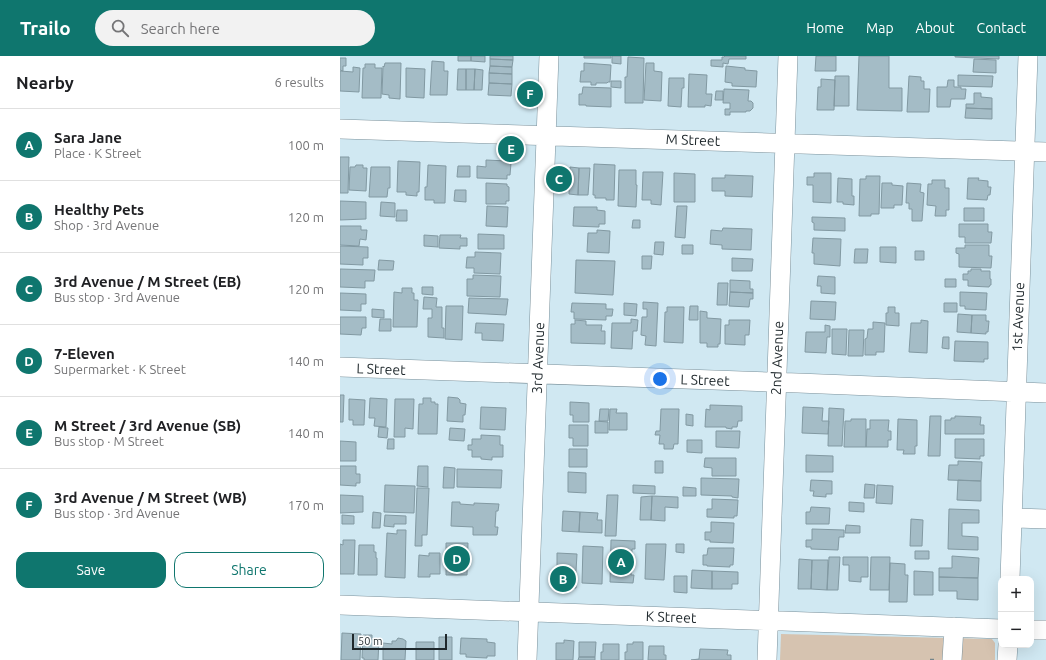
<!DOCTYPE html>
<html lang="en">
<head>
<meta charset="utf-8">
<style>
	body { margin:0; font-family:Ubuntu,sans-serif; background:#f2f2f2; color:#202124 }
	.controls { position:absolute; right:12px; bottom:12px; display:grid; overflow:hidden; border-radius:8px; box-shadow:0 4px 16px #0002 }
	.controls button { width:36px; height:36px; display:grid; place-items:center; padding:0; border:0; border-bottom:1px solid #e0e0e0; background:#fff; color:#202124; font:20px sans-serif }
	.scale { position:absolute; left:12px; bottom:10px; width:95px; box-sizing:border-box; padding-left:4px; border:2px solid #1f282c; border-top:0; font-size:11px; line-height:14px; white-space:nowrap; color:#1f282c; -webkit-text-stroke:3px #fff; paint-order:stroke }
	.you { position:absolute; left:320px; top:323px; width:14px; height:14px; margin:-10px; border:3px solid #fff; border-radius:50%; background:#1a73e8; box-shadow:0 0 0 6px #1a73e833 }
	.badge { display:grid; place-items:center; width:26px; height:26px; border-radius:50%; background:#0f766e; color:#fff; font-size:13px; font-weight:700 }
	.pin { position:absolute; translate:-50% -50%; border:2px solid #fff; box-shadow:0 1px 4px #0006 }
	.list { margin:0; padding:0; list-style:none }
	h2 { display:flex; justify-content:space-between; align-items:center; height:52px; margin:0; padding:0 16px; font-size:17px }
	h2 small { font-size:13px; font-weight:400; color:#757577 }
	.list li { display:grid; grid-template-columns:26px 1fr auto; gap:12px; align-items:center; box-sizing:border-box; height:72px; padding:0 16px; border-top:1px solid #e0e0e0 }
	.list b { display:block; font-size:15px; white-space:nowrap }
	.list p { margin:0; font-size:13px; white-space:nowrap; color:#757577 }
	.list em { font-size:13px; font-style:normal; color:#757577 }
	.actions { display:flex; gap:8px; padding:12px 16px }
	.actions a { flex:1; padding:9px 0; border:1px solid #0f766e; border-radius:12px; text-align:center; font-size:14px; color:#0f766e }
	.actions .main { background:#0f766e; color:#fff }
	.icon { flex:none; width:22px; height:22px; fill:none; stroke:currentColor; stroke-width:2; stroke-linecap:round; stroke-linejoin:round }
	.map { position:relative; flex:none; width:706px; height:604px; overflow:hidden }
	header { display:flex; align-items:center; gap:24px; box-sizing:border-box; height:56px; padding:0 20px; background:#0f766e; color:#fff }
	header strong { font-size:19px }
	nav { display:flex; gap:22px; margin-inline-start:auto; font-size:14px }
	.search { width:280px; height:36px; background:#f2f2f2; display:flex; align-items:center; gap:10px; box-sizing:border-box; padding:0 14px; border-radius:22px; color:#757577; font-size:15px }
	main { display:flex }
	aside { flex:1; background:#fff }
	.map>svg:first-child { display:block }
	.green { fill:#d6c3b0 }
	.building { fill:#a4bcc6; stroke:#8299a2 }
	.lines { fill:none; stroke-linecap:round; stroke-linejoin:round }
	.minor-casing { stroke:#7b919b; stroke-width:20 }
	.path { stroke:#74858b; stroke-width:2.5; stroke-dasharray:4 2; stroke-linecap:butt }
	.minor { stroke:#fff; stroke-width:19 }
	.labels { text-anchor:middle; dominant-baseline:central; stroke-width:3; stroke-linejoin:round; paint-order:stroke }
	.street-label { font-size:14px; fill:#1f282c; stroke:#fff }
</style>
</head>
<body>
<header>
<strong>Trailo</strong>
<div class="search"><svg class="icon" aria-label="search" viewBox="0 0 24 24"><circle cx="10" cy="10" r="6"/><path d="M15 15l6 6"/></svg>Search here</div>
<nav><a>Home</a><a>Map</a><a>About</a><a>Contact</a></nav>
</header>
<main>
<aside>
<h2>Nearby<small>6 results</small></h2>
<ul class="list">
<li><span class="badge">A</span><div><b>Sara Jane</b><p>Place · K Street</p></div><em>100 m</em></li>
<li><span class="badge">B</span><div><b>Healthy Pets</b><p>Shop · 3rd Avenue</p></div><em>120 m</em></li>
<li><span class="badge">C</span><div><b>3rd Avenue / M Street (EB)</b><p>Bus stop · 3rd Avenue</p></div><em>120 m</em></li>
<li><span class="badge">D</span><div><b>7-Eleven</b><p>Supermarket · K Street</p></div><em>140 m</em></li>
<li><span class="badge">E</span><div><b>M Street / 3rd Avenue (SB)</b><p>Bus stop · M Street</p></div><em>140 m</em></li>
<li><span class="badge">F</span><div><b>3rd Avenue / M Street (WB)</b><p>Bus stop · 3rd Avenue</p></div><em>170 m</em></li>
</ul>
<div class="actions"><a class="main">Save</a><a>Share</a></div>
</aside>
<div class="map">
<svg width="706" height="604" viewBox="0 0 706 604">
	<rect width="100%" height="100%" fill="#d0e8f2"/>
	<path class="green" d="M441,578L652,583L655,587V604H440Z"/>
	<path class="building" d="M118,0H131V5H118Z
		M131,0H145V6L131,5Z
		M150,0H173V4L150,3Z
		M244,0H271V2H244Z
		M272,0H281V8L272,7Z
		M385,0H406V3H389L388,8L383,7V11L371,10V4H382V1H384Z
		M476,0H496V15H475Z
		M519,0H549V32H562V55L517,54Z
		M615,0H659V3L615,1Z
		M288,1L304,2L303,47H285V21H287Z
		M0,2H6V10H3V15L0,14Z
		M150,3L173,4L172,11L150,10Z
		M634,3L656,4V17L633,16Z
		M92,5L104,6V15H108L107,39H90Z
		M45,7H61L60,43L49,42V39L42,38L43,10L44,11Z
		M244,7L271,9L270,26H268L267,27H256V29H251V26H240L241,15H244Z
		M306,7H314V15L322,16L321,45L304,44Z
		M25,8H35V12H42L41,42H22L23,12H25Z
		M150,10L172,11V18L149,17Z
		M386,10L405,12V14L417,15L416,31L392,30V27L385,26Z
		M13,11L20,12L19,36L0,35V15L13,16Z
		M66,12L85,13L84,42L66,41Z
		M118,13H126V34H117Z
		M126,13H135L134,34H126Z
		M135,13L143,14L142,34H134Z
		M149,17L172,18V28L149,27Z
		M349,18L367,19L366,38H372L371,50L365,49V51H348Z
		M618,19L653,20L652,31L618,30Z
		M495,20H509V50H494Z
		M569,20L581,21V25H584V33H590L589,56H567Z
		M329,22H344V32H342L341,51L328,50Z
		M481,23L495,24L494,54H477L478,31H481Z
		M608,24H614V31H621V33H626L625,43H611L610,51H597V31H607Z
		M271,25H281V32L271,31Z
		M149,27L172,28L171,40L148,39Z
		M243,31L271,32V51L246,50V49H239V38H242Z
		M384,33L409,34L408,45H411L413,47V52L410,55H406V56H390V59H385V53H390V47H383Z
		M376,35H383V44H375Z
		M634,37H641V41L652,42V53L626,52V48H634Z
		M626,52L652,53V63L625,62Z
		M0,101H9L8,137H0Z
		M146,104L167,105V107H171L170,119H167V123L137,122V110L146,111Z
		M58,105L80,106L79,136H77V140L66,139V136H57Z
		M254,108L275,109L274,144H266V142H255V139H253Z
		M16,109H23V112H27L26,135L9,134L10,111H15Z
		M88,109L106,110L105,147H94V144H85V131H87Z
		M118,110H130V121H117Z
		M31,111H50V132H48L47,141H29Z
		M230,111L239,112L238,139L229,138Z
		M239,112H250L248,139H238Z
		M279,114H296V129H297L296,151L278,150Z
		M303,116H323L321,149L311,148V144H302Z
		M334,117L355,118V146H334Z
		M474,117H491V147L473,146V129H467V121H474Z
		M385,119L413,120L412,141L385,140V135H372V122H385Z
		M526,120H540L539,158H531V160H519L520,123H526Z
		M498,122L512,123V140H514V149L503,148V146H497Z
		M628,122H639L638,124L648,125V131H651L650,139H648L647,144L627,143Z
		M592,124H605V132H609V154H606V160H595L596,150L587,149L588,128H592Z
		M146,127L167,128V130L169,131V145H166V148H146Z
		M542,127H552V129L563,130L562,149H554V152H541Z
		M567,127L581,128L580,136L584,137L582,165H572V153H569V147H566Z
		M115,134H126V146L114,145Z
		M0,145L26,146V163L0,164Z
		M41,146L55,147V161L40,160Z
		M147,150L168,151L167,171L146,170Z
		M337,150H347L345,182L335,181Z
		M234,151H257V154L265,155V168H259V171L233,170Z
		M624,152H644V165H624Z
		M57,154H67V165H56Z
		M472,161L505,162V175L474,174V167L472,166Z
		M293,164H300V172H292Z
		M619,168H648V176H652L651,187H625V181H619Z
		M0,170H21V174H27L26,184L20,183L19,190L0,189Z
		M383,172L412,173L411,194L382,193V189L370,188L371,174L382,175Z
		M257,174L270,175L269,197L247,196L248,177H257Z
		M138,178L164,179V193H138Z
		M84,179L98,180V191L84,190Z
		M100,179H121L120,182H127V190H120V193L99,192Z
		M473,182L501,183L500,210L474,208V197H472Z
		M315,186H324L323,199L314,198Z
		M342,189H353V198H342Z
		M625,189H649V200H652L651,212L619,211V198L616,197V192H625Z
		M0,190L28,191V202H23V209L0,208Z
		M540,191H556V207L540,206Z
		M515,193H528L527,207H514Z
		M575,195H584V204H575Z
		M135,196L161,197L160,218L134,217V212H126L127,201H135Z
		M302,200H312L311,213H302Z
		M392,202L413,203L412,215H392Z
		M39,204L54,205L53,214H38Z
		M236,204L275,205L273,239L235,237Z
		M0,213L35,214L34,225H25V232L0,231Z
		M631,213H641V215H650V223H651V229H650L649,231L628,230V224H623V218H628V215H631Z
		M133,219L161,220L160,241L127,240V223H133Z
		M478,220L495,221V238L481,237V230H477Z
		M605,223H616V231H605Z
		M390,224L410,225V233H413V237L390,236Z
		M378,227H388L387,249H377Z
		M82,231H93V239L82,238Z
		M62,232H72V237H74V244H78L77,271H53L54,236L62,237Z
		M390,236L413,237V243H410L409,251L389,250Z
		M620,236L647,237L646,254L625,253V250H620Z
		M0,237L26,238V248H21V255L0,254Z
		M84,241L97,242L96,251H102V272H104V282L88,281V262H92V253H83Z
		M129,242L168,243L166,259L128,257Z
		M471,245L496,246L495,264L470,263Z
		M303,246L318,247L316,290L305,289L306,280L301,279L302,261H307V253H303Z
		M232,247L266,248V253H273L272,260H266V264L234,263V256H231Z
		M284,247L297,248L296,260L284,259Z
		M604,247H617V256H604Z
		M106,250H123L122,284L105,283Z
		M350,250H358V264H349Z
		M327,251H344L343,287L324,286L325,256H327Z
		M548,251H555V257H559V270L546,269V257H548Z
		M32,253L44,254V262L32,261Z
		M360,255L367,256V262L381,263L380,288H378V291H367V287H360Z
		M618,258L632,259L631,277L617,276Z
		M632,259H646V265H649L648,276H646V278L631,277Z
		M0,261H26V272H22L21,279L0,278Z
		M40,263H51V275H39Z
		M291,263L298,264L297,275H293L292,293L271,292L272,267H291Z
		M235,264L246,265V269H262L261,275H265V288L231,287V268H235Z
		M389,264H410L409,279H405V289L385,288V269H389Z
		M581,264L588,265L587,297L569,296L571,267H581Z
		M533,266L545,267L544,296H536V299H525V283L527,282L528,273H533Z
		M136,267L164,268L163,285L142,284V277H135Z
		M485,269L490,270V281H487L486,297L465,296L466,276H485Z
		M492,273H507L506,299L492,298Z
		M509,274H524L523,300H508Z
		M603,281H609V293L602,292Z
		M615,285L648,286V303H644V306L614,305Z
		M0,339H4L3,366H0Z
		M108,341L118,342L120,344V347L126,348L125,359H123V366L107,365Z
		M30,342L47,343L46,371L34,370L35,362H29Z
		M83,342H91V346H95V348H98L97,378H78L79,348H83Z
		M9,343L25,344L24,369H13V364H9Z
		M55,343H74L73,373L65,372V381H54Z
		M230,346L249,347V366H233V359H230Z
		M370,349L402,350V365H398L397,371H392V373L386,372V371H365L366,353L370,354Z
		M141,351L166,352L165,374L140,373Z
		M463,351L483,352L482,365H489L488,378L462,377Z
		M489,352L504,353L502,390H488Z
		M260,353H269L268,365H259Z
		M270,353H277L276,357H287V374H269Z
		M321,353H339L338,388H334L333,393H324V388H319L320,379H315L316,375H320Z
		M346,358L353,359V370L346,369Z
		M590,360H601L600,400H588Z
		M615,360L641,361L640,369H644V378H605V364H611V362H615Z
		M511,363H526V391H504L505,365H511Z
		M558,363L577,364V390H575V398H563L564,394H557Z
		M530,364H549L548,375H551V384H548V391H526L527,373H530Z
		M255,365L268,366V377H255Z
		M229,369H248V390H233V382H229Z
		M39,371L48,372L47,382L38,381Z
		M110,372L125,373L124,385L109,384Z
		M376,375H400L399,392L376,391Z
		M141,379L160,380V389H163V401H152V404L141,403V401H132V394H128V389H132V383H141Z
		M48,383H54V393H47Z
		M615,383H644V400H640V403L615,402Z
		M347,384H362V397L347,396Z
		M0,385L16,386V405H0Z
		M229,393H247V411H229Z
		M466,399L493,400V416H466Z
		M365,402H396V420H372V412L364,411Z
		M315,405H323V417H315Z
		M618,405L642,406L641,425L608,424L609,409H618Z
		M0,410H16V418H20V427H16V430L0,429Z
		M78,410H88V431L77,430Z
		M104,411L115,412L114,432H103Z
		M117,413L162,414L161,432L117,431Z
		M228,416L246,417V437L228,436Z
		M361,422L399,423L398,442L392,441V440L361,439Z
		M471,424L492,425V438H486V441L473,440L474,435H470Z
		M618,424L641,425V445L617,444Z
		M525,428L535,429L534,442H524Z
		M45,429L75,430L74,457L44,456Z
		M293,429L315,430V438L293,437Z
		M537,429L553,430L552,448L536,447Z
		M343,431L356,432V440H343Z
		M77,432H89L87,479H82V490H75Z
		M0,439L23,440V456L0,457Z
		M267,439H278L276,480H265Z
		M312,440L338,441V452L325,451V465L311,464Z
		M312,440L311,464H300L301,441Z
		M372,443L398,444L397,460H394V462L367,461V453H372Z
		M112,446H120V448L134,449V447L159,448L158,455H156L155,471H158L157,479H133V471L111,470Z
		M509,446L524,447V456L509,455Z
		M471,451L490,452L489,468H466V456H470Z
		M609,453L639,454V467H622V480L638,481V494L608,493Z
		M223,455L240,456L239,476L222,475Z
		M33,456L41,457L40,472H32Z
		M240,456L258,457L257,464H262V477L239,476Z
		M2,459L14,460V468H2Z
		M45,459L66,460V468H54V471L44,470Z
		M571,463L583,464L582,490H570Z
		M371,466L394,467L393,487L370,486V484H365V476H371Z
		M506,469L520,470V477H505Z
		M472,473L504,474V481H499L498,494L471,493V491H466V484H472Z
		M57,474H66L65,522L45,521L47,477L57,478Z
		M3,484H15L14,518H0V488L3,489Z
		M271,484L295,485V493H292L291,519H294L293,527L270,526Z
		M106,487H128L127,519H106Z
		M306,488H326L324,524L305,523Z
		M336,488H344V497L336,496Z
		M19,489H34V496H36V502H37V519H18Z
		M243,490L263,491L262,528L242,527Z
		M368,492H394L393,509H390V511L367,510V509H363V499H367Z
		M575,495H589V503H575Z
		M89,497H100V518H90V521H78L79,499L89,500Z
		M217,497L237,498L236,515L217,514Z
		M612,500L639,502L638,522L599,521V512H612Z
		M489,501H500L498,534H487Z
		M503,501H528V521H521V526L509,525V509H503Z
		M531,501H550L549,534H530Z
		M459,503L472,504L471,533H458Z
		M472,504H488L487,534L471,533Z
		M550,507L565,508V519H568L567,546H549Z
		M217,514L236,515V532L216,531Z
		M352,514L372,515V533L351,532Z
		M372,515L398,516V528H392V533H372Z
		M574,515L593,516V539H574Z
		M334,520H347V537L334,536Z
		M599,521L638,522V544L617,543V535H599Z
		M2,577L21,578L20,604H1Z
		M23,579H32V584H39L38,604H24V602H22Z
		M99,581H112V604H99Z
		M58,582L63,583L66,585L65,604H43V587L52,588V585H56Z
		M121,582L147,583V586L155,587V600H147V602L126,601V598H120Z
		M224,584L234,585L233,604H216V587H224Z
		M76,586H94V604H76Z
		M239,586H256L255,601H239Z
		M293,586H303V604H285V596H287V588H293Z
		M263,588H279V604H261V596H263Z
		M309,590H324V599H326V604H308Z
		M360,593L388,594L387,599H391V604H351L359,603Z
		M239,601H255V604H238Z"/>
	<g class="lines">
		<defs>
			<path id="minor" d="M0,73L706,96
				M0,311L458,327L706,337
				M672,462L706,463
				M670,523L688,0
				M0,549L661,573
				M691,574H706
				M187,604L209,0
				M427,604L448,0
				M612,604L614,571
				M667,604L668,589"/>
		</defs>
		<use href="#minor" class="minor-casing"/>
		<path class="path" d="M590,604H595"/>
		<use href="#minor" class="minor"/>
	</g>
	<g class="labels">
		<g class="street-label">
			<text transform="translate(353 84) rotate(2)">M Street</text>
			<text transform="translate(678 261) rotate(-88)">1st Avenue</text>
			<text transform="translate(198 302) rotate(-88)">3rd Avenue</text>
			<text transform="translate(437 302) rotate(-88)">2nd Avenue</text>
			<text transform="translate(41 313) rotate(2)">L Street</text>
			<text transform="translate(365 324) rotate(2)">L Street</text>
			<text transform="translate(331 561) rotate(2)">K Street</text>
		</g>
	</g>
</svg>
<div class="controls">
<button>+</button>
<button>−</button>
</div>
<div class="scale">50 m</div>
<div class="you"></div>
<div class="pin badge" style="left:281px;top:506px">A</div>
<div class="pin badge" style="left:223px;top:523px">B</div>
<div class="pin badge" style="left:219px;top:123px">C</div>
<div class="pin badge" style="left:117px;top:503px">D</div>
<div class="pin badge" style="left:171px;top:93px">E</div>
<div class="pin badge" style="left:190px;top:38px">F</div>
</div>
</main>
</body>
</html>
